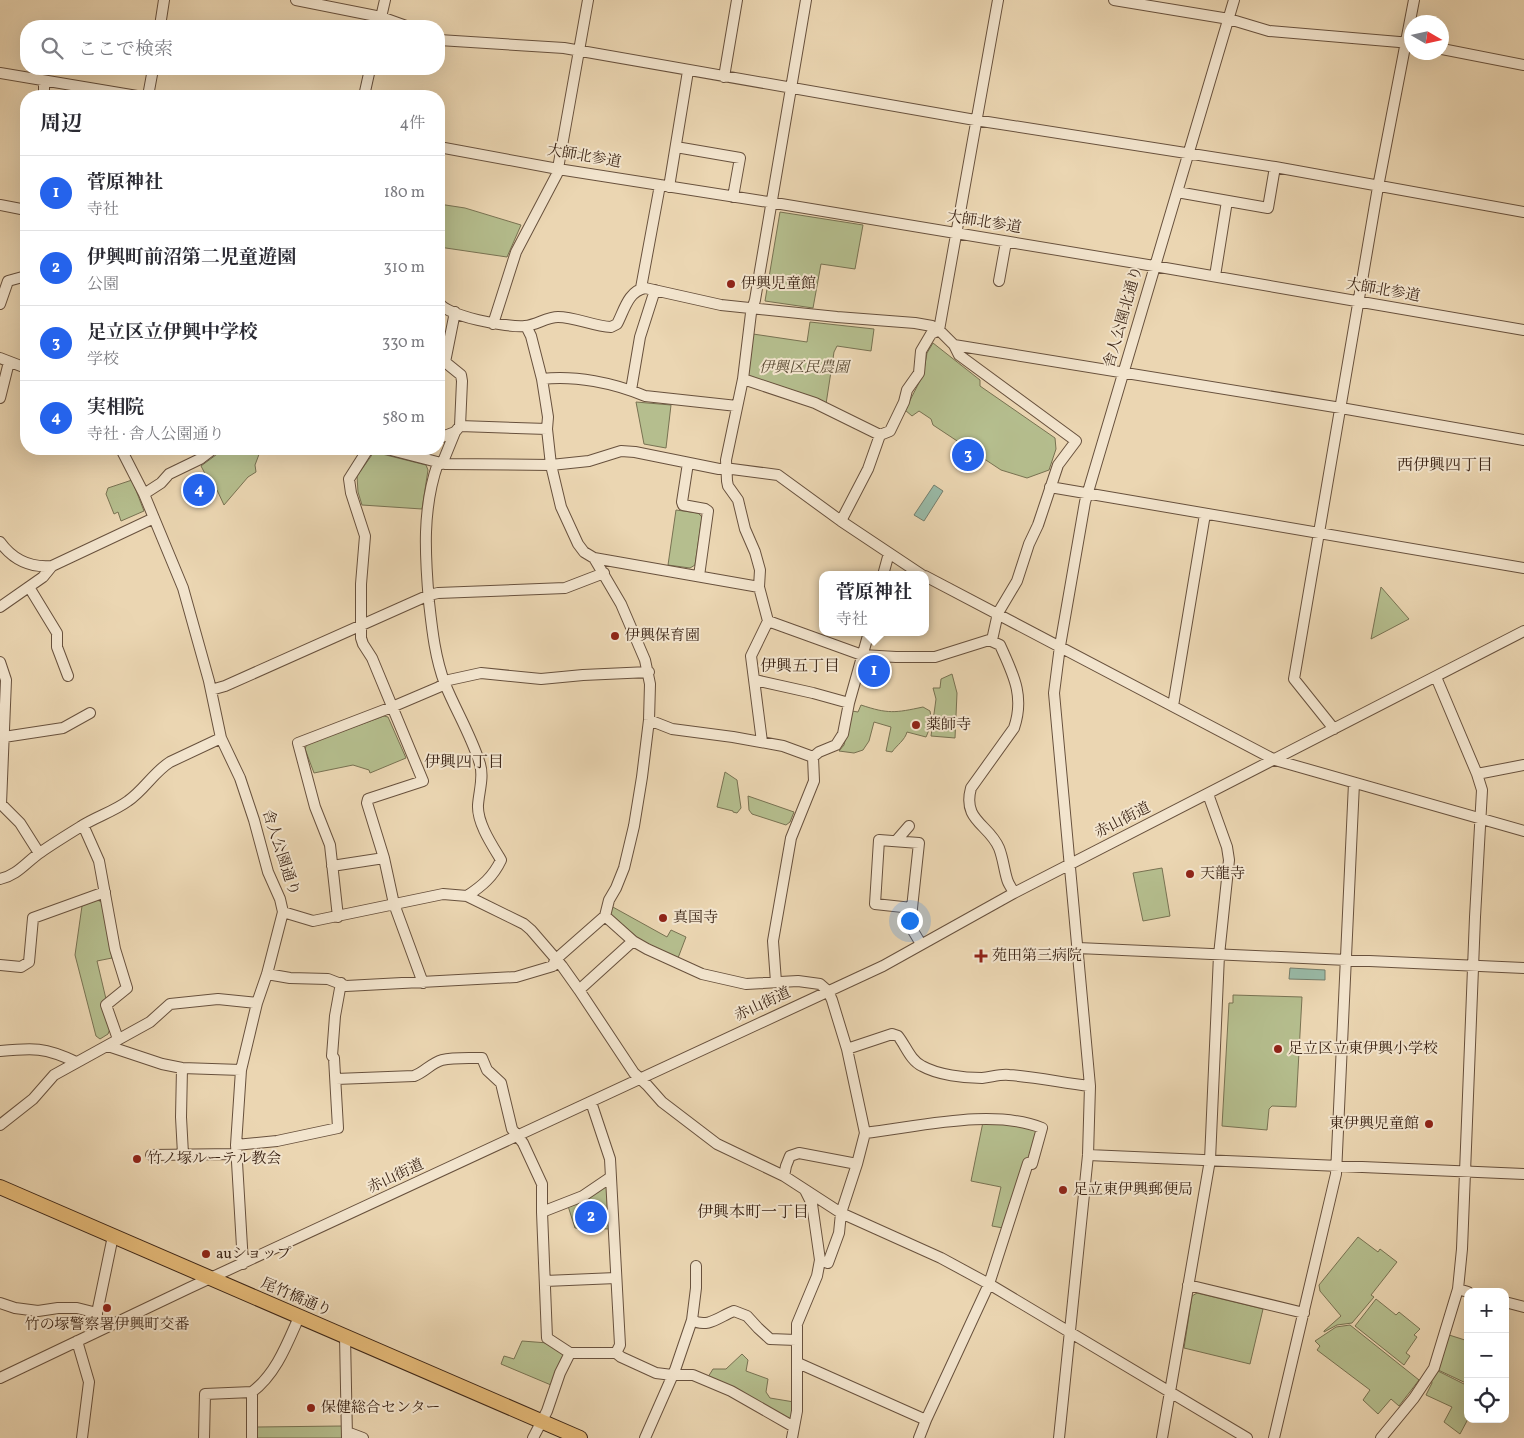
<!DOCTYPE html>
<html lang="ja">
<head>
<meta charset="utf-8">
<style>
	body { margin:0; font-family:Vollkorn,"Noto Serif JP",serif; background:#f2f2f3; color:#2b2b33 }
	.controls { position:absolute; right:15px; bottom:15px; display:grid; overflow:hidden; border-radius:10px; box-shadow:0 5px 20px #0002 }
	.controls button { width:45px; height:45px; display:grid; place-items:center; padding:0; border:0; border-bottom:1px solid #e1e1e2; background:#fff; color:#2b2b33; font:25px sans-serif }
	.compass { position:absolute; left:1404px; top:15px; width:45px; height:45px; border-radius:50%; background:#fff; box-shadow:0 5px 20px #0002; rotate:99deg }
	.you { position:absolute; left:909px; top:920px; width:18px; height:18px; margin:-12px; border:4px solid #fff; border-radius:50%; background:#1a73e8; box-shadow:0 0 0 8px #1a73e833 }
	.badge { display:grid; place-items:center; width:32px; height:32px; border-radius:50%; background:#2563eb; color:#fff; font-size:16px; font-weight:700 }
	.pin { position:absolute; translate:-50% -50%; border:2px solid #fff; box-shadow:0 1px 5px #0006 }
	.popup { position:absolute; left:819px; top:571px; width:110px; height:65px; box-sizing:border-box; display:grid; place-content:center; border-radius:10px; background:#fff; filter:drop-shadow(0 1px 4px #0005); font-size:16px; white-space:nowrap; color:#7c7c81 }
	.popup b { font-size:19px; color:#2b2b33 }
	.popup::after { content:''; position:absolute; left:50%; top:100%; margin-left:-10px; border:10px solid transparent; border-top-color:#fff }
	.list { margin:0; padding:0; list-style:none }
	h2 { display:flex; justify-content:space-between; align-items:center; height:65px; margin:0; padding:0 20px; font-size:21px }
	h2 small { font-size:16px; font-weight:400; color:#7c7c81 }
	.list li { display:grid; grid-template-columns:32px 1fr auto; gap:15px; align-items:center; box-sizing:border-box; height:75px; padding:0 20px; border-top:1px solid #e1e1e2 }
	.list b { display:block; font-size:19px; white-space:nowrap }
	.list p { margin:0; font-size:16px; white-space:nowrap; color:#7c7c81 }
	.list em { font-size:16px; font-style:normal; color:#7c7c81 }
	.icon { flex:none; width:28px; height:28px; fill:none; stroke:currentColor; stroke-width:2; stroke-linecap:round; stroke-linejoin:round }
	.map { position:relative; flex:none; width:1524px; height:1438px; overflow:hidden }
	.search { position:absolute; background:#fff; box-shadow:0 5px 20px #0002; left:20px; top:20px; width:425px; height:55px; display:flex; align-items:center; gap:12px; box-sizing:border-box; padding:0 18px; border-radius:20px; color:#7c7c81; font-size:19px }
	.panel { position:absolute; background:#fff; box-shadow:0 5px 20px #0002; left:20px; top:90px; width:425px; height:365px; border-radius:20px }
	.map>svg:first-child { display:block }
	.green { fill:#b5be8e; stroke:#787252 }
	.water { fill:#99baa7; stroke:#747e6d }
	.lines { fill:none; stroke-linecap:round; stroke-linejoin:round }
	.minor-casing { stroke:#68513d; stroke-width:12 }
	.major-casing { stroke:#3c2516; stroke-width:16 }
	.minor { stroke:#f2e4cd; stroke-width:10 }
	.major { stroke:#e6bb79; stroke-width:14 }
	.poi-dot { fill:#8f2418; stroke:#f2e4cd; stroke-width:2 }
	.labels { text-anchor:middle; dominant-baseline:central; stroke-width:4; stroke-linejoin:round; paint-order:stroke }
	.street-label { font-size:15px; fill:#3c2516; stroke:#f2e4cd }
	.poi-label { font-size:15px; fill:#3c2516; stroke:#f2e4cd; text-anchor:start }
	.park-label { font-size:15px; font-style:italic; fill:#5a4b34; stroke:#f2e4cd }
	.neighbourhood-label { font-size:16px; fill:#3c2516; stroke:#f2e4cd }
</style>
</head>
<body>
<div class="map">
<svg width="1524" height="1438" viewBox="0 0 1524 1438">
	<rect width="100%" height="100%" fill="#ebd6b2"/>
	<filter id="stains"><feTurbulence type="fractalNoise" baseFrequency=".004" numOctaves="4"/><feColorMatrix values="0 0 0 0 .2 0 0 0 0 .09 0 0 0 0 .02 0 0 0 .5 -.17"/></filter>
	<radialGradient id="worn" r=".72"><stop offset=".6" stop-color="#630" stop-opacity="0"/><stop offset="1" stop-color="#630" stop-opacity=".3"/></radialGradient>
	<path class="green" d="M439,204L465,208L521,225L507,257L439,247Z
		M780,212L863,225L855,269L821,264L813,308L765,301Z
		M810,322L874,329L871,351L837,346L834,352L826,404L748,378L753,334L807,342Z
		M933,343L980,380V386L1055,438L1056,449L1049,470L1027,478L1001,470L933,425L931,419L919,411L912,416L905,410L923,375L927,353Z
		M636,402L671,405L666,448L644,444Z
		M224,449H261L255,465L256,472L248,477L224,505L217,490L214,491L201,466Z
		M374,452L426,465L428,470L422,509L362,505L358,492L357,476Z
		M132,480L144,511L121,521L118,512L114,514L106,494L108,488Z
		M676,510L698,513L702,517L695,565L690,568L668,565Z
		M1381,587L1409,619L1371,639Z
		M952,674L957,693L955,738L931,736L936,699L933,688H940L941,679Z
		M861,705C888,714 895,713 923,707L930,711C932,719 930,729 926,737L907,732C905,740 897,745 892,752L886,751L891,727L874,722L869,741L863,750L854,753L839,751L844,745L852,711L858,712Z
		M384,716L388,717L406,758L370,773L369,770L353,765L314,773L305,749L307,744Z
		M725,772L737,780L741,808L737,813L733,812V811L717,807Z
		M748,796L794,812L790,822L786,825L752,814L749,810Z
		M1162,868L1170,916L1143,921L1133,873Z
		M97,900L102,902L112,958L97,961L106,999L101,1003L110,1029L108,1034L100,1039L96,1036L75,955L82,906Z
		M611,906L667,937L671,930L686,937L678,958L651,946L638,938L614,917L609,916Z
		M1233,995L1302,997L1296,1107L1272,1106L1269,1109L1267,1130L1222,1126L1229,1003H1233Z
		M983,1122L1011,1123L1038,1130L1030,1160L1003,1228L992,1226L1001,1187L971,1181Z
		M608,1183L611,1229L575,1228L568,1206Z
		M1358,1237L1378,1252L1380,1249L1397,1262L1371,1295L1374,1297L1352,1323L1337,1325L1324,1332V1331L1341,1316L1320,1291L1319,1285Z
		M1197,1293L1263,1309L1250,1364L1184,1348L1192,1296Z
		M1376,1299L1396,1315L1399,1312L1420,1329L1414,1335L1417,1337L1406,1353L1410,1356L1404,1365L1355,1326Z
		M1350,1325L1419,1380L1399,1406L1391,1399L1378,1414L1363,1400L1370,1390L1317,1350L1320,1346L1315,1341L1336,1327Z
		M1446,1334L1468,1341V1384L1436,1369Z
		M522,1341L548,1343L564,1354L551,1385L501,1364L504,1356L514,1359Z
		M742,1354L748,1360L746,1371L768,1379L766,1392L770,1398L794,1402L793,1418L787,1419L708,1377L713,1369H726Z
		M1436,1370L1468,1386V1419L1460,1434L1444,1422L1452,1407L1426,1395L1432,1383L1431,1378Z
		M342,1426V1438H257V1427Z"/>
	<path class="water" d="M934,485L943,491L924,521L914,515Z
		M1290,968L1325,970V980L1289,979Z"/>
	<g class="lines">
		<defs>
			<path id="minor" d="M296,0L381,17L406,26
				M1114,0L1229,19L1269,31L1411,43
				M160,26L164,0
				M379,26L385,0
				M439,40L564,48L975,120L1275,167L1524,212
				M1442,49L1524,65
				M0,73L137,96
				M724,77L737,0
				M44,81V96
				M148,96L153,69
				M364,96L370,69
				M439,147L558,169L781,204L1154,266L1524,330
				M676,147L740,158L733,197
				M669,187L688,71
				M1177,192L1268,208L1275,167
				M0,205L26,210
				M1215,276L1227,201
				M999,281L1006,242
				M641,288L660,185
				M439,302C444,316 509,328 525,326C536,325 547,317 558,317C575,317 593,326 611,327L617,324C624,311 628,291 645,288L721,305L837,317L915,323L932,326L939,330L954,345L959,355L1076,441L1058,465L1038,525L1029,544L1017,581L998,613L992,640
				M0,304L8,281L26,276
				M493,324L516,252L557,174L588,0
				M954,345L1341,408L1524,440
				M0,358L26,368
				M542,379C575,375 614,383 645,396L737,406
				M743,379L815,403L880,435
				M631,390L640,337L655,290
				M0,398L9,362
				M460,426L547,429
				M439,438L455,432
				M121,449L144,494L183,588L209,681L221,738L240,778L254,820L268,872L280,899L283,912L267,974L257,1003L241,1070L236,1145L243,1264
				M368,449L349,479L351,493L365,536L361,584V638L363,644L372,658L423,781L368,799L367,803L384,858L394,904L423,983
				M387,449L445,464L551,465L589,461L621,451L635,452L719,469H732L778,475L841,521L922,575
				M438,463C422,509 425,555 429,602C432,629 435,658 445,684C456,711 471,735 480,764C484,777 479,791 478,805C477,823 492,845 501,860C493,877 482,886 467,896
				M688,463L682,502L683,505L705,509L708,511L699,576
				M442,464L455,432L460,426L462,381L461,375L445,362L455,312
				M1050,487L1524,568
				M144,494L161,483L169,474L200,459L213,449
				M841,521L868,469L880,435L890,431L904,402L907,390L919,373L921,351L931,334L939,330L998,0
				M0,542C13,560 30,568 52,566L154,518
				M594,558L759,587
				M883,575L889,553
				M925,576L1275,760L1524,831
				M29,587L57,633V647L68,676
				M0,607L43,577L52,566
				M768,621L862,655L896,657H935L989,640L1000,645C1013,674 1025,696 1014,728L971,788C962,821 989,824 999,848C1003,858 1004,869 1007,879C1008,884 1012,888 1014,893
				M0,662L6,680L1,804L20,823L39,853
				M1436,677L1477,774L1482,790L1475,917L1462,1249L1458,1289L1468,1292
				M755,680L813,693L849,703
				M211,690L225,686L429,595L438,593L565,588L604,573
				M1173,706L1205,514
				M649,720L672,729L733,737L783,746L813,757
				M1334,729L1294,679L1378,187L1414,0
				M4,737L63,728L90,713
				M762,742L751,656L768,621L759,587L760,570L755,552L745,529L738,500L728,486L727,481L726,460L743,379L751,313L755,300L806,0
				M1477,774L1524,765
				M83,825L99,861L115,949L127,988L106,1005L118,1039
				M896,841L909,826
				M332,866L384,858
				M0,879C18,875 26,862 41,852C54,843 67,835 80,827C95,817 113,812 128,801C144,790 154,772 170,762L221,738
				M912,908L875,904L879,840L919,843L912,908V929L921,944
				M283,912L313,921L443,894L467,896L524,924L531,930L562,966L579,990L634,1073L647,1085L662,1102L717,1144L784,1176L841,1213L941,1258L989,1284L1247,1438
				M605,916L633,941L647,949L702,974L746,984L798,981L820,984L828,991L832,1000L847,1049L865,1133L857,1164L841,1213L839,1233L828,1263L820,1260L817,1276L797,1324V1411L792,1438
				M338,917L330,845L315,807L298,743L392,707L439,687L449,680L481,673L541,679L583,675L649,672
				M1078,948L1524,968
				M0,965L21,967L29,962L33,918L105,892
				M267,974L290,978L328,979L346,986L516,977L553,966L555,960L605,916L609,900L616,888L624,868L634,826L642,777L649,720L650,684L645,660L621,604L594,558L584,552L578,544L561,507L551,465L547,429L548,417L542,379L531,336L526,326
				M776,982L773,941L791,838L814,781L813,757L819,752L836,745L843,734L849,703L869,632
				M579,990L633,941
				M108,1046L162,1064L182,1068L241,1070
				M847,1049L892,1034L898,1036C906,1046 910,1060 922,1066C938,1075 964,1078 982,1078C992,1077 1000,1074 1009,1075C1037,1077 1063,1083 1090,1086
				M0,1051C33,1048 45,1047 76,1062
				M182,1068L181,1117L183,1154
				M336,1079L414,1076C425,1072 431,1063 442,1060C454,1057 469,1058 482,1058L487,1070L501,1083L512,1129L523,1143L542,1184V1212
				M591,1102L610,1159L620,1345L616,1353
				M0,1125L33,1099L54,1075L150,1022L170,1004L218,999L257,1003
				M865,1133C918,1127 992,1108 1042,1128L1032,1164L1028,1163L989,1284L926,1420L919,1438
				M236,1145L277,1141L338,1128L334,1058L332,1056L335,1016L341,983
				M151,1155L236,1154
				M1088,1155L1524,1174
				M784,1176L786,1166L790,1156L799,1153L857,1164
				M611,1177L583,1196L542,1212L547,1338L570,1353H616L621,1357L656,1373L672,1375H693L731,1391L794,1427
				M805,1190L812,1204L820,1260
				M545,1281L616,1278
				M1188,1285L1304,1313
				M1505,1302L1524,1307
				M0,1303L15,1308L38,1311L58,1308H77L97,1313
				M692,1320C708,1329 720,1316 734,1311L747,1316L758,1328L770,1339L796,1340
				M101,1329L97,1319V1313L113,1236
				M345,1336L347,1438
				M77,1341L89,1382L82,1438
				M798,1363L926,1420
				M0,1378L189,1288L883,966L1014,893L1524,631
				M347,1432L363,1438
				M204,1438L205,1394L252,1392
				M252,1438V1392C276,1374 287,1344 299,1317
				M533,1438L547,1411L560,1373L570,1353
				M645,1438L675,1370L692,1320L696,1288V1266
				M1059,1438L1088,1155L1090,1086L1054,693L1060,646L1085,502L1234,0
				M1162,1438L1210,1160L1219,955L1229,860L1227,847L1208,794
				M1274,1438L1336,1174L1354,783
				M1381,1438L1414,1398L1434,1368L1458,1289"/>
			<path id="major" d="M0,1187L580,1438"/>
		</defs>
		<use href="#minor" class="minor-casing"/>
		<use href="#major" class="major-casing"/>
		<use href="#minor" class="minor"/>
		<use href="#major" class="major"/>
	</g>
	<g class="poi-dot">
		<circle cx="731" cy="284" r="5"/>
		<circle cx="615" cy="636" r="5"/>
		<circle cx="916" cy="725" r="5"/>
		<circle cx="1190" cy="874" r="5"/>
		<circle cx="663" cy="918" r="5"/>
		<path d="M978.5 948.5h5v5h5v5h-5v5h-5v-5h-5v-5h5z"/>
		<circle cx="1278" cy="1049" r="5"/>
		<circle cx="1429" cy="1124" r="5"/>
		<circle cx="137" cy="1159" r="5"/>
		<circle cx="1063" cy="1190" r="5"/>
		<circle cx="206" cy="1254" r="5"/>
		<circle cx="107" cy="1308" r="5"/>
		<circle cx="311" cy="1408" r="5"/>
	</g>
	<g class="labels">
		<g class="street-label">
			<text transform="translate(584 157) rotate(10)">大師北参道</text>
			<text transform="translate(984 223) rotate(9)">大師北参道</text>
			<text transform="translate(1383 291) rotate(10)">大師北参道</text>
			<text transform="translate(1124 317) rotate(-74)">舎人公園北通り</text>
			<text transform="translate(1123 821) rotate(-27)">赤山街道</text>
			<text transform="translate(280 853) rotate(72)">舎人公園通り</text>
			<text transform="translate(763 1005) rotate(-25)">赤山街道</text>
			<text transform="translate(396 1177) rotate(-25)">赤山街道</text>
			<text transform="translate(296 1298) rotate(23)">尾竹橋通り</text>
		</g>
		<g class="poi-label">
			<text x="741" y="284">伊興児童館</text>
			<text x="625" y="636">伊興保育園</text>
			<text x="926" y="725">薬師寺</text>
			<text x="1200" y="874">天龍寺</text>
			<text x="673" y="918">真国寺</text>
			<text x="992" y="956">苑田第三病院</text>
			<text x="1288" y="1049">足立区立東伊興小学校</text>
			<text x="1419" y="1124" text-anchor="end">東伊興児童館</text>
			<text x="147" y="1159">竹ノ塚ルーテル教会</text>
			<text x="1073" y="1190">足立東伊興郵便局</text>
			<text x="216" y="1254">auショップ</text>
			<text x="107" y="1325" text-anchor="middle">竹の塚警察署伊興町交番</text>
			<text x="321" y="1408">保健総合センター</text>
		</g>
		<g class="park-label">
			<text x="804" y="368">伊興区民農園</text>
		</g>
		<g class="neighbourhood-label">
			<text x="1445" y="466">西伊興四丁目</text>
			<text x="800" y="667">伊興五丁目</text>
			<text x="464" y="763">伊興四丁目</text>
			<text x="753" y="1213">伊興本町一丁目</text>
		</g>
	</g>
	<rect width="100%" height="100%" filter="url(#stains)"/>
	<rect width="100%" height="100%" fill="url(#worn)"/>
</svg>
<div class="controls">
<button>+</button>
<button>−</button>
<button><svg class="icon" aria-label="locate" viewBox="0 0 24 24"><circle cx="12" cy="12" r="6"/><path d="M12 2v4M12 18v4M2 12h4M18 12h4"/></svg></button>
</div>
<svg class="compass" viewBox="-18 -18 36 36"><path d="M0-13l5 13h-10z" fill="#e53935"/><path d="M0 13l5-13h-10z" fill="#7c7c81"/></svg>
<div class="you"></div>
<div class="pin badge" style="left:874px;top:671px">1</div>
<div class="popup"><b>菅原神社</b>寺社</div>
<div class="pin badge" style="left:591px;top:1217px">2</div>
<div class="pin badge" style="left:968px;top:455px">3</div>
<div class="pin badge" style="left:199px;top:490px">4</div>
<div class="search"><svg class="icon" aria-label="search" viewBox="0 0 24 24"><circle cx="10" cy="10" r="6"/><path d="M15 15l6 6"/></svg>ここで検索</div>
<section class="panel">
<h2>周辺<small>4件</small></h2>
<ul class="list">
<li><span class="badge">1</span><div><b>菅原神社</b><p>寺社</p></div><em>180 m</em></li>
<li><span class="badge">2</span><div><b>伊興町前沼第二児童遊園</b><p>公園</p></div><em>310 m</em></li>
<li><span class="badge">3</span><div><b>足立区立伊興中学校</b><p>学校</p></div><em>330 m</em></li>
<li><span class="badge">4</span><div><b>実相院</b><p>寺社 · 舎人公園通り</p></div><em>580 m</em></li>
</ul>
</section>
</div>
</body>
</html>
